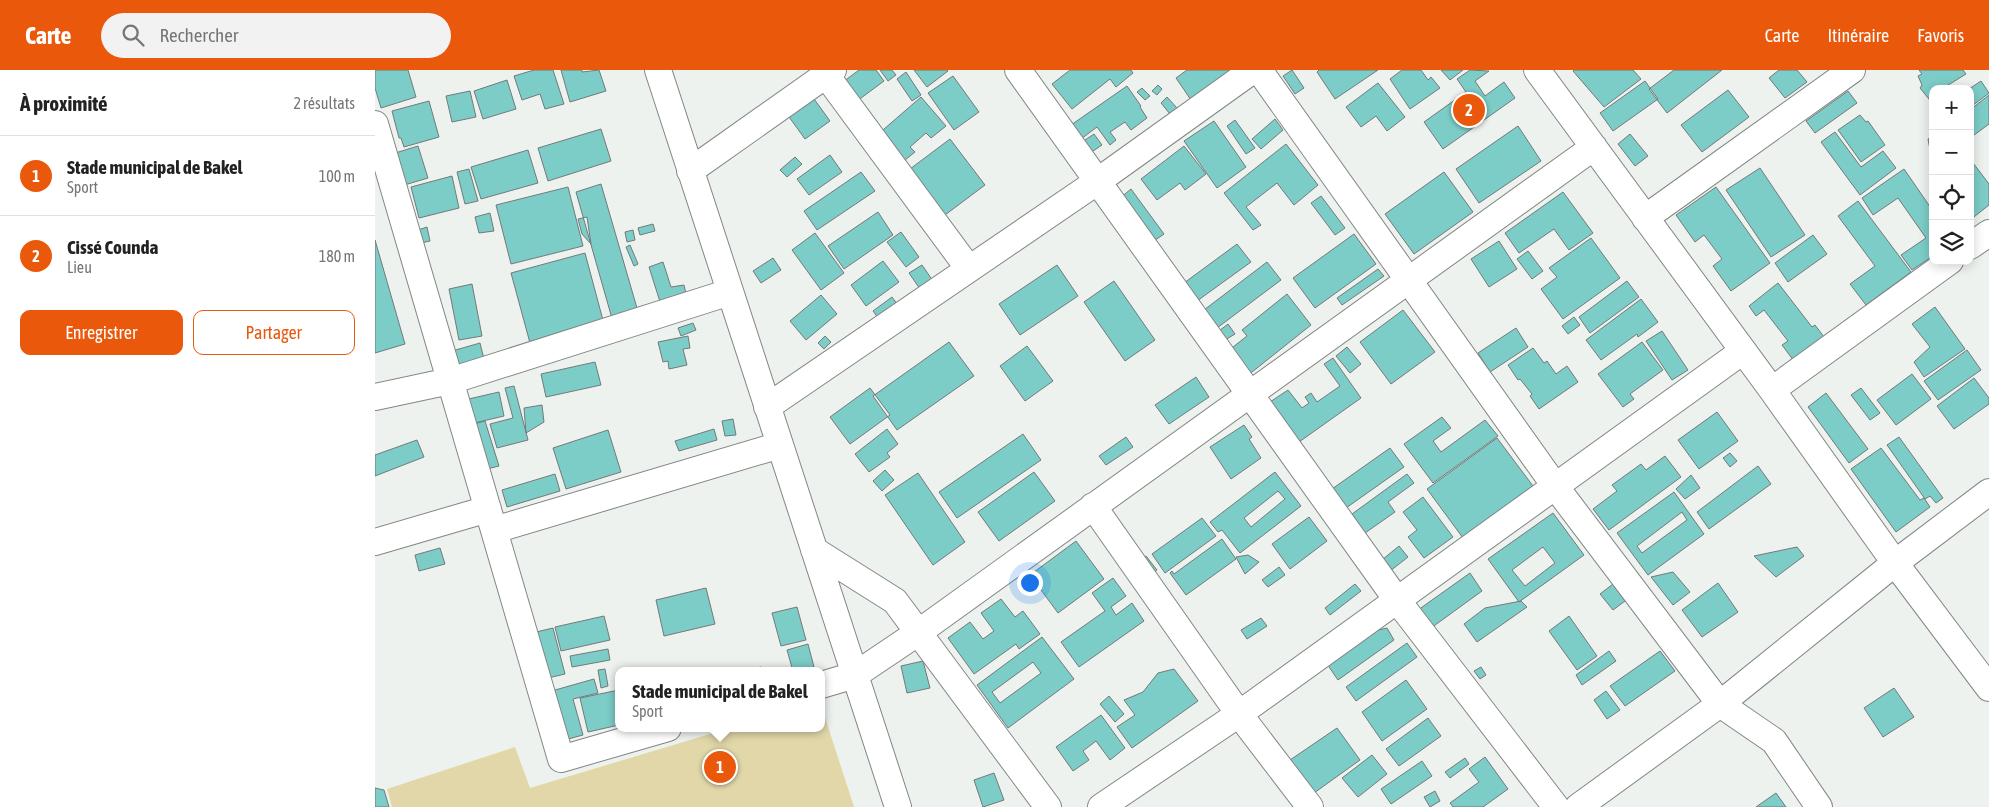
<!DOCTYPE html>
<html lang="fr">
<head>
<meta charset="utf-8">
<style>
	body { margin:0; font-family:"Asap Condensed",sans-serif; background:#f2f2f2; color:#222 }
	.controls { position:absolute; right:15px; top:15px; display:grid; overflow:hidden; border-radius:10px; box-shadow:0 2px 12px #0003 }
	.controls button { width:45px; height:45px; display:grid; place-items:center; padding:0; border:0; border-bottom:1px solid #e0e0e0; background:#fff; color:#222; font:25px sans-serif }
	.you { position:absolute; left:654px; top:512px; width:18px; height:18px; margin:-12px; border:4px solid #fff; border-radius:50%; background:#1a73e8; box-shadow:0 0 0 8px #1a73e833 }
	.badge { display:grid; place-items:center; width:32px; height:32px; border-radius:50%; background:#ea580c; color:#fff; font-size:16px; font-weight:700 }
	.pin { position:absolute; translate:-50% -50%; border:2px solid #fff; box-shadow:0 1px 5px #0006 }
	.popup { position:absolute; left:240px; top:597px; width:210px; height:65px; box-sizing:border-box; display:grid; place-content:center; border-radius:10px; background:#fff; filter:drop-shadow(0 1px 4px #0005); font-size:16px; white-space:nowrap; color:#767676 }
	.popup b { font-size:19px; color:#222 }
	.popup::after { content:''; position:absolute; left:50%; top:100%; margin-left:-10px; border:10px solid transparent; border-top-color:#fff }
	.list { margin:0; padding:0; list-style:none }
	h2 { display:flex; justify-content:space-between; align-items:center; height:65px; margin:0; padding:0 20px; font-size:21px }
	h2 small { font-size:16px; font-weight:400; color:#767676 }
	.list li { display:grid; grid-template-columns:32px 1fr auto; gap:15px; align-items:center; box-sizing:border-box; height:80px; padding:0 20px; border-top:1px solid #e0e0e0 }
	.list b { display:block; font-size:19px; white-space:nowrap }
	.list p { margin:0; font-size:16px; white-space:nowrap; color:#767676 }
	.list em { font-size:16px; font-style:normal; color:#767676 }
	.actions { display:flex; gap:10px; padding:15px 20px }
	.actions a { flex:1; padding:11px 0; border:1px solid #ea580c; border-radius:10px; text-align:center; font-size:18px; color:#ea580c }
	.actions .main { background:#ea580c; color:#fff }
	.icon { flex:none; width:28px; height:28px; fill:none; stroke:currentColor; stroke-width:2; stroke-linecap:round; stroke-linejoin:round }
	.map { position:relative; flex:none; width:1614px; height:737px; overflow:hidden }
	header { display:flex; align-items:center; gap:30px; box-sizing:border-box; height:70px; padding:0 25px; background:#ea580c; color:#fff }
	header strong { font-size:24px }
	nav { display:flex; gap:28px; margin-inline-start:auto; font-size:18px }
	.search { width:350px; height:45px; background:#f2f2f2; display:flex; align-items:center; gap:12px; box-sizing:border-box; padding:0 18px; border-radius:28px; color:#767676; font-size:19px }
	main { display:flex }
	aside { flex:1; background:#fff }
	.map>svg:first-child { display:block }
	.green { fill:#e1d7a9 }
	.building { fill:#7ccdc8; stroke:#747978; fill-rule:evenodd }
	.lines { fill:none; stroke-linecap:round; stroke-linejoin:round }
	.minor-casing { stroke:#828784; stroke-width:28 }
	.minor { stroke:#fff; stroke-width:26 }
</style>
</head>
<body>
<header>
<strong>Carte</strong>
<div class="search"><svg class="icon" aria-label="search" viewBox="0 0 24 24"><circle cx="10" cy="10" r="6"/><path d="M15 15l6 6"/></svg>Rechercher</div>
<nav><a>Carte</a><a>Itinéraire</a><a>Favoris</a></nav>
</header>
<main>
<aside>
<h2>À proximité<small>2 résultats</small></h2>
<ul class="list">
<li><span class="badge">1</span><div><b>Stade municipal de Bakel</b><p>Sport</p></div><em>100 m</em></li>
<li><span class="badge">2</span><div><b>Cissé Counda</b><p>Lieu</p></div><em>180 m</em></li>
</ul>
<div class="actions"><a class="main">Enregistrer</a><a>Partager</a></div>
</aside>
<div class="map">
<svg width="1614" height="737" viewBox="0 0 1614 737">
	<rect width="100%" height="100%" fill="#edf2ef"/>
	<path class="green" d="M446,635L479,737H17L12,719L140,677L155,718L355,658H446Z"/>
	<path class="building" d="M0,0H33L41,27L6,38L0,18Z
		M159,0H178L189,34L170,39L165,24L147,30L139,6Z
		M186,0H207V2L224,0L231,21L195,32Z
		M484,0H501L509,11L482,31L468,12Z
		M505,0H517L521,5L513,11Z
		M539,0H572L573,1L552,17Z
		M695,0H756L758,3L741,17L735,9L697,39L677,14Z
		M812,0H857L816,30L801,8Z
		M917,0L929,18L920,24L908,6Z
		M944,0H1003L960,29L942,2Z
		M1027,0H1046L1053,10L1056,7L1065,18L1035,39L1015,9Z
		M1066,0H1088L1075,10Z
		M1095,0L1114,1L1100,11L1110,26L1129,12L1140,28L1068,79L1049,52L1091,22L1082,9Z
		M1200,0H1258L1266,9L1229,37L1198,1Z
		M1299,0H1347L1292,43L1274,19Z
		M1404,0H1422L1432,12L1410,28L1394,8Z
		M1544,0H1588L1591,4L1570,17L1571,19H1558V34L1545,18L1547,15L1543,6L1547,4Z
		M531,2L546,25L537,31L522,9Z
		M578,6L604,42L579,60L553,23Z
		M132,10L141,39L108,49L99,21Z
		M1270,11L1283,29L1238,61L1225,43Z
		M1606,11L1614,23L1597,36L1594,19Z
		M1003,13L1030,47L1012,61L1001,46L986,57L971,37Z
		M783,15L787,19L782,25L777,21Z
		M752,16L766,36L765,37L772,48L756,60L750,52L735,62L741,70L735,75L722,57L706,69L696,55Z
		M767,18L775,26L770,30L762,22Z
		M1353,20L1374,47L1327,82L1306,55Z
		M95,21L101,47L77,52L71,26Z
		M1473,21L1482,33L1440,63L1431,51Z
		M434,22L455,51L430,69L409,40Z
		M1614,25V54L1595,68V40Z
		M546,27L571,56L556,68L551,63L535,77L540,82L525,94L501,66Z
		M792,27L802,38L795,44L786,33Z
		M54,31L64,67L29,77L26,68H24L17,41Z
		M1485,45L1491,52L1493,51L1510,75L1486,92L1463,60Z
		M900,49L908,60L886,79L877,69Z
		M860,50L880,78L871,84L852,56Z
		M839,51L871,97L842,118L809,71Z
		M1143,56L1166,91L1104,133L1081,99Z
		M226,59L236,91L173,111L163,78Z
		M1460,62L1486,97L1508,81L1521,98L1485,125L1446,72Z
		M719,64L727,75L712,85L704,74Z
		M1255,64L1273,86L1260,96L1243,74Z
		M1558,65V96L1553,69Z
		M575,69L610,115L562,151L527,105Z
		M911,74L943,115L919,135L902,113L871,137L886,155L878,160L849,123Z
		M43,76L53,108L26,116L17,84Z
		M809,76L831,104L810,120L805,113L782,130L766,109Z
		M153,80L163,113L106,129L96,97Z
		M455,85L467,102L434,125L422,109Z
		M420,87L427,94L412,107L405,100Z
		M1595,89L1614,114V135L1595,150Z
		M1385,98L1430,165L1396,187L1351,120Z
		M94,99L103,131L90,134L82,102Z
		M1529,99L1558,141V186L1537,200L1526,185L1551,168L1523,128L1498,145L1487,128Z
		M486,102L500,121L442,160L429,141Z
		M1069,102L1098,142L1039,184L1010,144Z
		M77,106L84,138L44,148L36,117Z
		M226,114L264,245L238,252L201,122Z
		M193,117L208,176L136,194L121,135Z
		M1341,117L1395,193L1356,221L1338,196L1347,189L1329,165L1320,172L1301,145Z
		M756,119L789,164L776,173L744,129Z
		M1188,122L1218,163L1194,180L1179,159L1144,183L1130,163Z
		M946,126L970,158L960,165L936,133Z
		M1483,131L1536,202L1491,235L1475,214L1500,196L1463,146Z
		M503,142L518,165L469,199L453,176Z
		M115,143L119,161L104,163L100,147Z
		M212,147L216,174L207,164L203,149Z
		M278,154L280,161L265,165L263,158Z
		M52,157L55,171L46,173L43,160Z
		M258,160L260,170L252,172L250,162Z
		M526,162L544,187L531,197L512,172Z
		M440,163L469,203L446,220L417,180Z
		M979,164L1001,194L940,238L918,208Z
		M1438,165L1452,184L1413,212L1400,193Z
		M1216,168L1245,208L1188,249L1166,219L1182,207L1174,198Z
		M0,170L30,274L0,283Z
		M1124,171L1142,199L1114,217L1096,189Z
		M862,174L876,192L822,231L809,213Z
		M255,175L263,194L259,196L251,177Z
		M1153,181L1168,201L1157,209L1142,189Z
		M210,183L229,254L155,273L136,203Z
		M398,188L406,200L386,213L378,201Z
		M508,191L524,212L491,236L476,215Z
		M288,192L296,217L309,215L312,229L286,235L274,197Z
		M892,192L906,210L842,258L829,240Z
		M547,195L558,211L545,219L534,203Z
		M682,195L703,226L645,265L624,234Z
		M1003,199L1009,206L967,235L962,228Z
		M739,211L780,270L750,291L709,232Z
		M1252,211L1264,227L1215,263L1204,247Z
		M1403,213L1437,257L1440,255L1449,267L1419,291L1407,275L1413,271L1389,240L1381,246L1374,236Z
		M97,214L107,266L84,270L74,219Z
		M912,224L936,255L872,306L853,281L872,266L867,260Z
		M446,225L462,244L431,270L415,251Z
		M517,227L526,239L507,253L498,241Z
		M1266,229L1283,252L1263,267L1262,264L1226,290L1211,270Z
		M1560,237L1590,279L1549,307L1539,292L1555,277L1537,254Z
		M1028,240L1060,282L1016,314L985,272Z
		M1199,247L1205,255L1193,264L1187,256Z
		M318,253L321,260L306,266L303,258Z
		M853,254L860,264L850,270L844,261Z
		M1141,258L1153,277L1115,302L1103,283Z
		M1287,261L1313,300L1297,310L1271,271Z
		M313,266L315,278L308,279L312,295L294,299L293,291L288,292L283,272Z
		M450,266L456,272L449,279L443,273Z
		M574,272L599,306L522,360L498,326Z
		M1267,272L1288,300L1255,324L1259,329L1248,337L1223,304Z
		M105,273L109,289L83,297L77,281Z
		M652,276L678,311L650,331L625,296Z
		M972,277L986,294L975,303L961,286Z
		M1158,278L1169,293L1172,291L1181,304L1192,296L1203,312L1164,339L1155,326L1157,324L1145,309L1143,310L1133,295Z
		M1592,280L1606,300L1563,330L1549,311Z
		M958,288L986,328L924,372L895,332L913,320L927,338L934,333L930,327L936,323L942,332L965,316L949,294Z
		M220,292L226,315L171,327L166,304Z
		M1537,304L1556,329L1521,355L1502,330Z
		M821,307L834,327L794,354L780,335Z
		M1599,308L1614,328V334L1579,359L1562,336Z
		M139,316L153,370L122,378L115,354L138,348L130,318Z
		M495,318L515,345L475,374L455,347Z
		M1486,318L1505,343L1495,350L1476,325Z
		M124,322L129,346L91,355L85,331Z
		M1451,323L1493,379L1474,393L1433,337Z
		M167,335L169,352L151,363L149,338Z
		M1342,342L1363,371L1324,399L1303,370Z
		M1067,347L1076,358L1058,371L1066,382L1110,350L1123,366L1058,413L1029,374Z
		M358,349L361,365L350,366L347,351Z
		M110,351L124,396L108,400L95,355Z
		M869,355L877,367L874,369L886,388L856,409L835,377Z
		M339,359L342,370L304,381L300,371Z
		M512,359L523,374L512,383L515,387L494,402L480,384Z
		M233,360L246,402L191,419L178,378Z
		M648,364L666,390L582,448L564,422Z
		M751,367L758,377L731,395L724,386Z
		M1524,367L1568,428L1561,433L1555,426L1550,429L1512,375Z
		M1122,368L1158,416L1088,468L1052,419Z
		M42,370L49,387L0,406V385Z
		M1015,378L1029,397L971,438L957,419Z
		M1506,378L1545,430L1549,428L1555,437L1521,462L1476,399Z
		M1355,383L1362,391L1355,397L1348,388Z
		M1290,386L1306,407L1234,460L1218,439L1242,421L1237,415L1266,394L1271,400Z
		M1383,396L1396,414L1334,459L1322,442Z
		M510,400L519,410L507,421L498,411Z
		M659,402L680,431L624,471L603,442Z
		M900,402L926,436L865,483L847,460L843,462L835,452ZM903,421L910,429L876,457L869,448Z
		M543,403L590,472L558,495L510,425Z
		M180,404L185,421L132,437L127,420Z
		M1032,404L1039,413L1013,432L1020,442L990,463L977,444Z
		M1316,405L1325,418L1310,429L1301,419Z
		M1299,422L1329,464L1273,505L1242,463ZM1307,442L1312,450L1267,483L1262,476Z
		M1048,427L1078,467L1049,488L1033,467L1042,460L1028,442Z
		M1178,443L1209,485L1144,532L1113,489ZM1168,477L1180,493L1150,516L1137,500Z
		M934,447L952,471L915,499L897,474Z
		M827,448L841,466L790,503L777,484Z
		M847,469L861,489L811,525L795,503L797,501L799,504Z
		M701,471L729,509L683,543L655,505Z
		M1024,476L1033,487L1010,505L1002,494Z
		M1422,477L1429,486L1401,507L1379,486Z
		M65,478L70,494L44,501L40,485Z
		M873,485L884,492L870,504L861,487Z
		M771,486L782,500L773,506L762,492Z
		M904,497L910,505L893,517L887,510Z
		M1298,502L1315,522L1298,535L1276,507Z
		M1095,503L1107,521L1056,558L1043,540Z
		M738,508L751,526L736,537L741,545L757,533L769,551L704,597L686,572L730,541L717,523Z
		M1343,513L1363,542L1327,567L1307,540Z
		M980,514L986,521L955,545L950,538Z
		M1238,514L1250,531L1238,540L1225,524Z
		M331,518L340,554L289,566L281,530Z
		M626,529L640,547L648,541L665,564L644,579L641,574L599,604L573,568L595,552L608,569L619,561L606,543Z
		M1146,531L1152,537L1102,572L1089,554L1110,538Z
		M422,537L431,570L406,576L397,543Z
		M229,546L235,570L186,581L180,557Z
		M1194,546L1222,586L1202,600L1174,561Z
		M886,548L892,556L872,569L866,560Z
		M178,558L190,604L169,609L157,563Z
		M1012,558L1019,570L963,610L950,591L990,563Z
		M667,567L699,609L633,658L602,615ZM658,592L666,603L625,633L617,622Z
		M1032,573L1042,587L981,631L971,617Z
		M433,574L439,597L418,601L412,580Z
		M233,579L235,590L197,597L195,586Z
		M1234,581L1241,591L1207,615L1201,605Z
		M1285,581L1300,601L1250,636L1235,616Z
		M548,591L555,618L532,623L526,596Z
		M386,597L387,601H369Z
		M1106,597L1111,605L1105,609L1099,601Z
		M230,599L233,616L226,618L223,600Z
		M799,599L823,631L757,678L742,657L760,645L749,630L768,622L783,603Z
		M219,609L223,623L198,629L208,665L186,671L173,622Z
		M1031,610L1052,639L1007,671L987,642Z
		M1519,618L1539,647L1508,667L1489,638Z
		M244,620V655L213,662L205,628Z
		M1231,621L1245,640L1232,649L1219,630Z
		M734,626L749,644L740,652L725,634Z
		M726,645L750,678L735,690L721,671L708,681L714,690L698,701L681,677Z
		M1053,648L1066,666L1024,696L1011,679Z
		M962,658L985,690L939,723L915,690Z
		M997,685L1012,704L983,727L967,708Z
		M1110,687L1133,719L1108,737H1078L1075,733L1104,712L1094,699Z
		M1090,688L1094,694L1075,708L1070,702Z
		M1047,691L1057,706L1016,734L1006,719Z
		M619,703L629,730L608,737L599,710Z
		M0,718L9,720L14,737H0Z
		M1060,721L1065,731L1055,737L1049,727Z
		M1401,723L1411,737H1381Z"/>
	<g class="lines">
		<defs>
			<path id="minor" d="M283,0L523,737
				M643,0L1022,530L1181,737
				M884,0L1180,416L1345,634L1399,671L1444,737
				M1162,0L1397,320L1520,493L1614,618
				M451,5L594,199
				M0,54L186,689L293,658
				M315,101L458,0
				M1270,148L1477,0
				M1595,176L1614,163
				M1397,320L1575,191
				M0,327L75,311L355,222
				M392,337L723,111L878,0
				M718,436L864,644L935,737
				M119,460L405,375
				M0,472L113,439
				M439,480L520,531L673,737
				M446,615L480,605L544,562L1219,77
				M726,737L864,644L1368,281
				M1203,737L1345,634L1520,493L1614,422"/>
		</defs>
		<use href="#minor" class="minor-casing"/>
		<use href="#minor" class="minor"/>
	</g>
</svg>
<div class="controls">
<button>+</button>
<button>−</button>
<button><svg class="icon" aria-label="locate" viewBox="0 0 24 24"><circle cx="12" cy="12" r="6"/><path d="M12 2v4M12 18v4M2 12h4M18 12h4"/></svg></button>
<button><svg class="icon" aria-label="layers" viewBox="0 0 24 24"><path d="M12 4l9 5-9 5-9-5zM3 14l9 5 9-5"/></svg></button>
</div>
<div class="you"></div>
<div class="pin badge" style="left:345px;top:697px">1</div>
<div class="popup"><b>Stade municipal de Bakel</b>Sport</div>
<div class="pin badge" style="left:1094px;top:40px">2</div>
</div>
</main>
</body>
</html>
